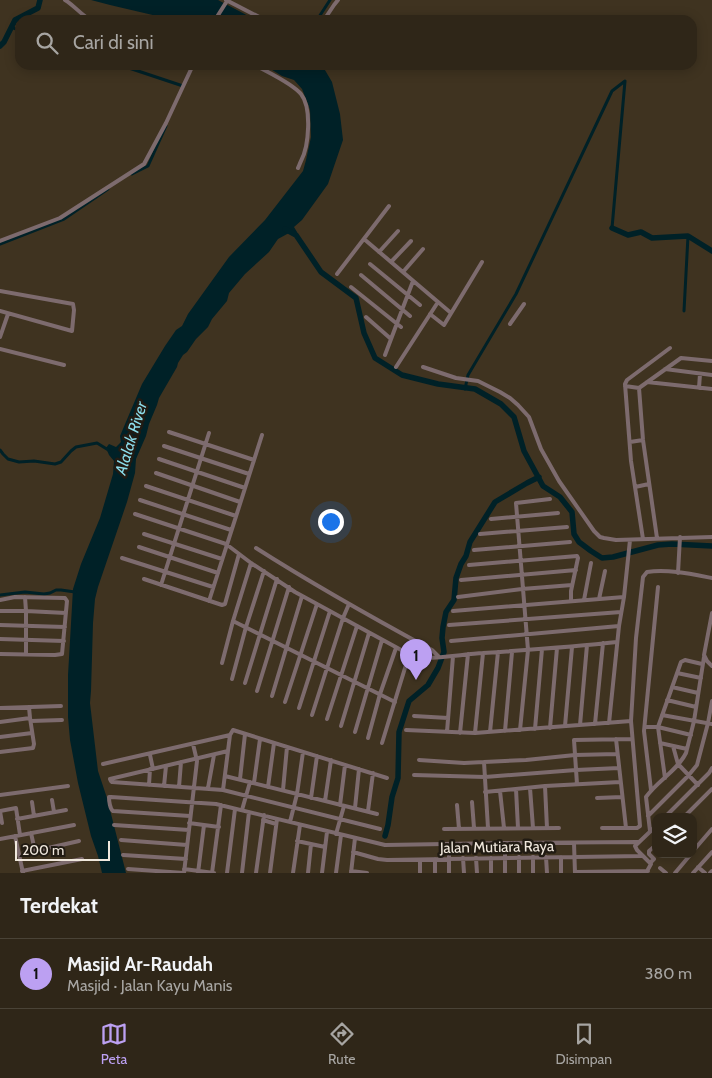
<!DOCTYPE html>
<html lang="id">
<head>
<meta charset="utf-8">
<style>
	body { margin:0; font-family:Cabin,sans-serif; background:#372e21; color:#f1f3f6 }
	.controls { position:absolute; right:15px; bottom:15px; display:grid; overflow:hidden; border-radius:10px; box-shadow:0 2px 12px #0003 }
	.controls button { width:45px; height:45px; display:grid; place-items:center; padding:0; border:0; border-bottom:1px solid #4a4337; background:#2f2618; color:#f1f3f6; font:25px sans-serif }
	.scale { position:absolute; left:15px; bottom:12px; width:95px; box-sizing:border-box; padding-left:5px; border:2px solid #f0e8dd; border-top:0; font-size:14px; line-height:18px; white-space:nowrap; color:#f0e8dd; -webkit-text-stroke:4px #211b13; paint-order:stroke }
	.you { position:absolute; left:330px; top:521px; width:18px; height:18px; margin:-12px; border:4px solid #fff; border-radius:50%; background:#1a73e8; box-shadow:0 0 0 8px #1a73e833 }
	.badge { display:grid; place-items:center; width:32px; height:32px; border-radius:50%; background:#bca0f2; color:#111; font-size:16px; font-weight:700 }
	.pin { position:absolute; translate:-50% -41px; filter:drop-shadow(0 1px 2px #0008) }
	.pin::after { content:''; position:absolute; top:26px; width:18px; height:15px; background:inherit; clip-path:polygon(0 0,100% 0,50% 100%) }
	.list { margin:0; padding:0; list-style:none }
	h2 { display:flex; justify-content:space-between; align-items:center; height:65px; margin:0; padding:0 20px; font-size:21px }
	h2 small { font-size:16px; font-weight:400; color:#a7a5a2 }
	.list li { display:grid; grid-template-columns:32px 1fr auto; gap:15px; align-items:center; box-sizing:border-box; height:70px; padding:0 20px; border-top:1px solid #4a4337 }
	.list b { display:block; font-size:19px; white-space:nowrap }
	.list p { margin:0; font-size:16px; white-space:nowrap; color:#a7a5a2 }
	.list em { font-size:16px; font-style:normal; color:#a7a5a2 }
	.icon { flex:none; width:28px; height:28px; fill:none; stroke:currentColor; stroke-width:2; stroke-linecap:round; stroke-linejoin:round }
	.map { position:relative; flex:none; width:712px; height:873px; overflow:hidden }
	.search { position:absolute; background:#2f2618; box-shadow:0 2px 12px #0003; left:15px; right:15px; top:15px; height:55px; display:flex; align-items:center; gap:12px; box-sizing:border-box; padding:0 18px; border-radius:15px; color:#a7a5a2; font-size:19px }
	.sheet { height:135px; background:#2f2618 }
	nav { display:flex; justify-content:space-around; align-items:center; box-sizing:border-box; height:70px; border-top:1px solid #4a4337; background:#2f2618; font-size:14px; color:#a7a5a2 }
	nav a { display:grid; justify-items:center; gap:2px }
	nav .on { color:#bca0f2 }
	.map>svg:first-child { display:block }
	.water { fill:#002127 }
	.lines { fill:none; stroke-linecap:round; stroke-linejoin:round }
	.canal { stroke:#002127; stroke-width:3 }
	.river { stroke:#002127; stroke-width:5.5 }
	.minor { stroke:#7d6b6e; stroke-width:4 }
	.labels { text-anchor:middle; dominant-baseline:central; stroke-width:5; stroke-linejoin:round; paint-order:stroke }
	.street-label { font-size:15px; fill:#f0e8dd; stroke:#211b13 }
	.water-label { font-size:16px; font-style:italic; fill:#8bdcea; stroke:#211b13 }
</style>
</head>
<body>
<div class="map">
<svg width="712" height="873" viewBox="0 0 712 873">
	<rect width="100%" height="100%" fill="#3f3320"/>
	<path class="water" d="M91,0H218L256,20H174L110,5Z
		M264,65H322L332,82L340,114L343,140L328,184L302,220L294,227L297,232L296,235L292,232L289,233L278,239L269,252L245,274L229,293L227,301L212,319L208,327L196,339L187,352L183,355L178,363L177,367L159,398L157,405L149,424L146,436L136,459L135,473L127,502L98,587L95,599L93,623L91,691L90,703L98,771L107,798L126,873H102L98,856L91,836L78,783L70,740L68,717V675L73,589L81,564L100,518L113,474L114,461L109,455L106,448L109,444L116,447L121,442L120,436L142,384L165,346L176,330L182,326L188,314L229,257L265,220L303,171L306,160L311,137L310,110L308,104L302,89L294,80L282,76Z"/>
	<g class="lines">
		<path class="canal" d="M317,20L330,0
			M11,27L20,31
			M120,65L183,86
			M132,174L148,166L166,126
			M0,244L64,219L108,189
			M684,311L688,236
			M465,389L468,375L516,294L612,91L625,81L612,228
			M0,450L3,454L8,459L19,462L34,461L55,464L61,462L71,451L76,447L97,443L110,451
			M0,595L25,592L44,594L50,593L56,590H61L75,592"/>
		<path class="river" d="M0,46L4,42L15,20L38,8L40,0
			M612,228L628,235L641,232L652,238L688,236L712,251
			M285,229L296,235L321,272L356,298L364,333L375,358L402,375L438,384L475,389L501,404L514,417L524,451L543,486L560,497L572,512L574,534L579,542L591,551L602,558L613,557L658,545L672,544L712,546
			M385,836L388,825L392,797L398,778L399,732L409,701L428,685L438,668L444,652L442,638L443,627L446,612L454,600L456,578L461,564L466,556L470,542L495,502L527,483L539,477"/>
		<path class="minor" d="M65,0C75,6 81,15 91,20
			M226,0L265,20
			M215,20L227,1
			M324,20L334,5L338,0
			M255,65C267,72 292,83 301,94C312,108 309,146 301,161C300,163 299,166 298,168
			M364,239L451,313
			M0,241L60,218L144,164L166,123L193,65
			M379,252L398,231
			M391,262L411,241
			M370,264L420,305
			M403,272L423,249
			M337,274L389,206
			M361,275L410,316
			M351,287L401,327
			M0,291L73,304L74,310L72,331L0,311
			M430,314L444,325L482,262
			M366,317L391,339
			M510,324L524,304
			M0,337L8,314
			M0,349L64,365
			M385,355L413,281
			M396,367L438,302
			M423,367L456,378L478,381L500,392L510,398L518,405L529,417L541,449L559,481L594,531L600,537L604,538L616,540L712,537
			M665,369L712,375
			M647,382L712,389
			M625,386L639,388L681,358L712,361
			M639,388L643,440L657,538
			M699,388L700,374
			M169,432L254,460
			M630,442L643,440
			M164,446L249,474
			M159,459L245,488
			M156,473L240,502
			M146,486L236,516
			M635,487L649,484
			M140,500L231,530
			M135,514L226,544L251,563L295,592L414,657C433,660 463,654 483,653C528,650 573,647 617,642
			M491,519L558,513
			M144,534L222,559
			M480,534L567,527
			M643,539L631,461L625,384L627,380L670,348
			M139,547L218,573
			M256,548C314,585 373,618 432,650L439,657
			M474,550L570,542
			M122,558L213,587
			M469,565L577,556L578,558L571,591V600
			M678,573L680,537
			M144,579L222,605L225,604L239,554
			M461,580L576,570
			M161,585L209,433
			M25,597L26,611L66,613
			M458,597L522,589L572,585
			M599,599L605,571
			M0,600L15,597L65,598L67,601L62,654L55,655L0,654
			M584,600L591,563
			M209,601L262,435
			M0,611H26V654
			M453,611L624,597
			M712,613L704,655L707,661L712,666
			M233,621L395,702
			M0,625L65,627
			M449,625L621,612
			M0,639L64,641
			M451,641L619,626
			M222,663L233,621L251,563
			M677,673L701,678
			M232,679L246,627L264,571
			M245,683L277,579
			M672,687L698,693
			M257,691L289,587
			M272,696L302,596
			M667,700L696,707
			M285,702L317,604
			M0,708L61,706
			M299,708L330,611
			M312,715L343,618L349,604
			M662,715L712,724
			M414,716L448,718
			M327,719L357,626
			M31,721L62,720
			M0,722L30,718L29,707
			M609,723L619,626L624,597L630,540
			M595,724L603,643
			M580,725L587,645
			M341,726L369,633
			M565,726L572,647
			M645,727H658L691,735
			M550,728L557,648
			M535,729L542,649
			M406,730L475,733L631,721
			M520,730L528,650L516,503L550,499
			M505,731L512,652
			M355,732L382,640
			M447,732L453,656
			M490,732L498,652
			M460,733L468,654
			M475,733L483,653
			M0,737L32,733
			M368,738L380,694L396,648
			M616,739L626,828
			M382,743L409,655
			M660,743L687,749
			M673,746L678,764L698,785
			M0,752L33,748L34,744L30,718
			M150,755L153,769
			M419,760L464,763L484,762L526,760L575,755L617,754
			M484,762L488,828
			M103,764L230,735
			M414,775L485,777L576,770L619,768
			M225,776L377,814
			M665,778L658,727L681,662L685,660L702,664
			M110,779L111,781L112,782L223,790L380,829
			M110,779L228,751
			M240,779L245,734
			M254,783L260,739
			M577,784L574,740L631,739
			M149,785L150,769
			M164,786L166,766
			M545,786L547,828
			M179,787L181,762
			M268,787L274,743
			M208,788L214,755
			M530,788L533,828
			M516,789L518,828
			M223,790L230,735L233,730L387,778
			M283,790L287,747
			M651,790L644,731L658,587
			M500,791L504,828
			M485,792L545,786L620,782
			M0,795L68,786
			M311,798L317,756
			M597,798L622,797
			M52,800L54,812
			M325,801L331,760
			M32,802L34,816
			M472,802L474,828
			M340,805L345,765
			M457,805L459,829
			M355,808L359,769
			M242,810L250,782
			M368,811L373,773
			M190,816L113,811C110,809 109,801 109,797H111L216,804L385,845L505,843L638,842
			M648,816L688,776L697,765L708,723L712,701
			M665,817L709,773L712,768
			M684,817L712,789
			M17,819L66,810
			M263,820L276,824
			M290,822L297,794L303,752
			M2,823L0,811L16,808L20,835
			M189,823L219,827
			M114,825L189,830
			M602,828H637L640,826L631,721L636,638L643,577L647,572C668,569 691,574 712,578
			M444,829L559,828
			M650,831L646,797C657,781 677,771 686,753L694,721L704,657
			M31,833L35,851L79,841
			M336,834L344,806
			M15,836L23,873
			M0,839L74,825
			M121,840L187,845
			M297,841L325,847
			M505,843V873
			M574,843L575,873
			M449,844V873
			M693,851L712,829
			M353,852L378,859L387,860L642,856
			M123,855L186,859
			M519,857V873
			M533,857V873
			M546,857L547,873
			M561,857V873
			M463,858L464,873
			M476,858L477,873
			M491,858V873
			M435,859V873
			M420,860V873
			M650,863L654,859L649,854V851L656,845
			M698,867L705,873
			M660,868L666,873
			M128,869L184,873
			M184,869L214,873
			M22,871L82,859
			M351,871L367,873
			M575,872L648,871
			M184,873L197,761L193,744
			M198,873L204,825
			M212,873L221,805
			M227,873L235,809
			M242,873L249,812
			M256,873L264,815
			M270,873L277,819
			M293,873L300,825
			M308,873L311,844
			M322,873L327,832
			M336,873L341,835
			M351,873L355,838
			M646,873L651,864L637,850L635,846L656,826
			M675,873L691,854
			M693,873L712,852
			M710,873L712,871"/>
	</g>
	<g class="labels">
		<g class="street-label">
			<text transform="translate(497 847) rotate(-1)">Jalan Mutiara Raya</text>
		</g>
		<g class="water-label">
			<text transform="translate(131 438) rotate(-73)">Alalak River</text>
		</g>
	</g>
</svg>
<div class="controls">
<button><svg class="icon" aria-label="layers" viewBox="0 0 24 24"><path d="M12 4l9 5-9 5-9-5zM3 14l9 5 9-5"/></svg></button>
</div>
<div class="scale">200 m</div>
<div class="you"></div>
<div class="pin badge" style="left:416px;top:680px">1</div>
<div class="search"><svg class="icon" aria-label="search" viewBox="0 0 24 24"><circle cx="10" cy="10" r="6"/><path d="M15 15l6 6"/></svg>Cari di sini</div>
</div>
<section class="sheet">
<h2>Terdekat<small></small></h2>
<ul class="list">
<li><span class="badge">1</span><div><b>Masjid Ar-Raudah</b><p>Masjid · Jalan Kayu Manis</p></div><em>380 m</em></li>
</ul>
</section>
<nav>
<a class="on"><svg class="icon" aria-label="map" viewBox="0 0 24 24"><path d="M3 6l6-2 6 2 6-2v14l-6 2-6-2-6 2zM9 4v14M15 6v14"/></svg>Peta</a>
<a><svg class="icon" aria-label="directions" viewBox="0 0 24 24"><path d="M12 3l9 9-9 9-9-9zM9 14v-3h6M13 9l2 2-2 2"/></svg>Rute</a>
<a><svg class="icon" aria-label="saved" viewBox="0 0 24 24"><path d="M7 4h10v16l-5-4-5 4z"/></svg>Disimpan</a>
</nav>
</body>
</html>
